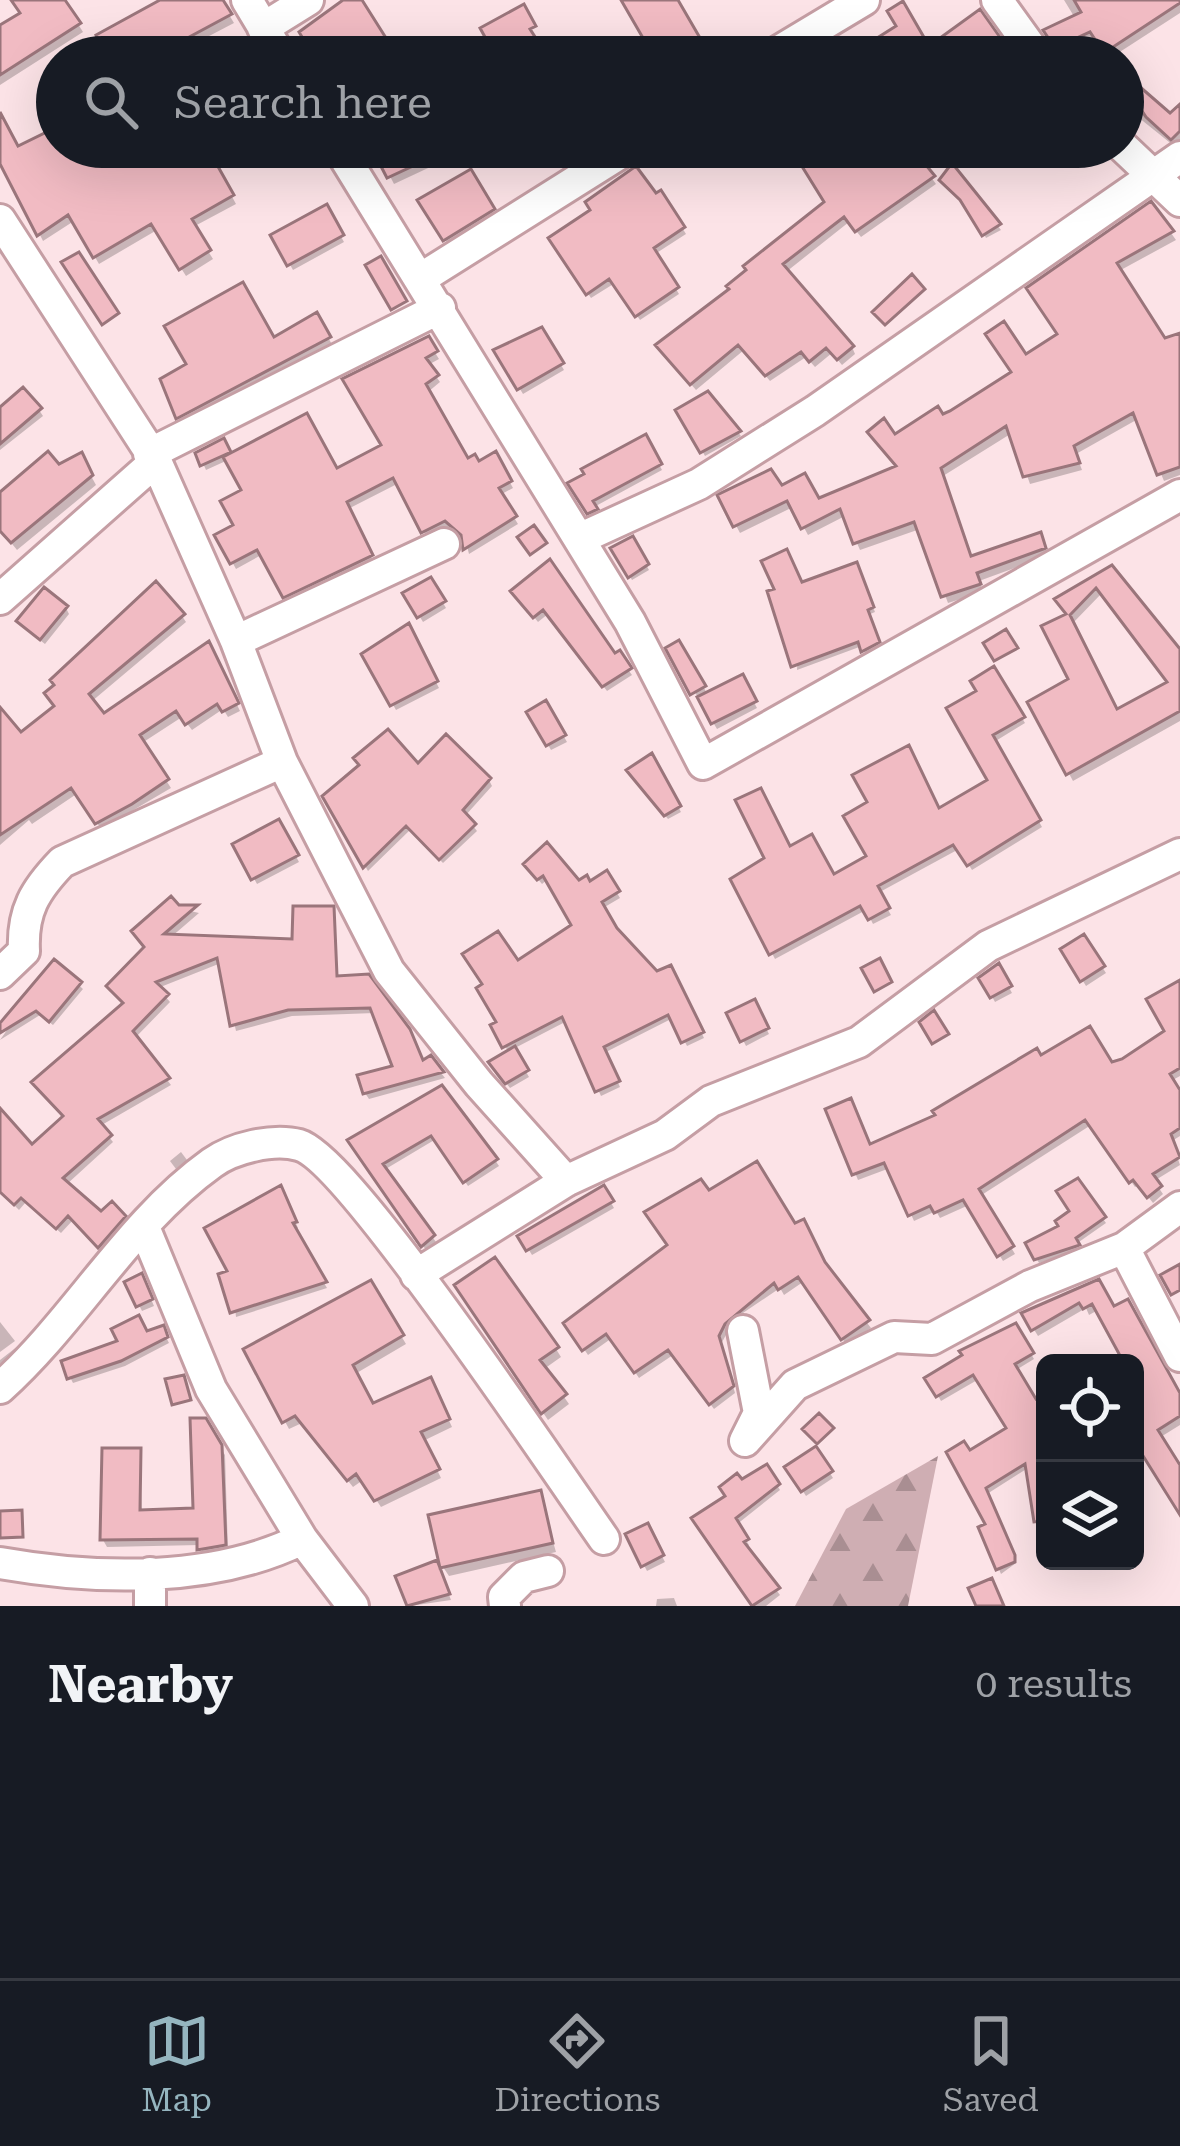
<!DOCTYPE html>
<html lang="en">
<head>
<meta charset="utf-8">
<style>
	body { margin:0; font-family:"Roboto Serif",serif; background:#20242c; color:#f1f3f6 }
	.controls { position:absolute; right:36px; bottom:36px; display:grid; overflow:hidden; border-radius:18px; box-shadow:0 12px 48px #0002 }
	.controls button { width:108px; height:108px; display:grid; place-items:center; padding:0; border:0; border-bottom:3px solid #363941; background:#171b24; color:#f1f3f6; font:60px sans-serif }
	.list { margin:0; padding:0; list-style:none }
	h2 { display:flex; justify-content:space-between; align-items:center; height:156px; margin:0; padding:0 48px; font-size:51px }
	h2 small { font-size:39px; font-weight:400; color:#9ea1a6 }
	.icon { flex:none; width:66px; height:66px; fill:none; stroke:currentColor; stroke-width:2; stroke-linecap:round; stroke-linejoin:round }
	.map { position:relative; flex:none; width:1180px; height:1606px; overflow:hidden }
	.search { position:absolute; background:#171b24; box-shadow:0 12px 48px #0002; left:36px; right:36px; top:36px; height:132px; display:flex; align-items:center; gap:30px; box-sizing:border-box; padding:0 42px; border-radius:66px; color:#9ea1a6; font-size:45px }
	.sheet { height:372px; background:#171b24 }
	nav { display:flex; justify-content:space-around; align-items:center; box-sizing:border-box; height:168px; border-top:3px solid #363941; background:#171b24; font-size:33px; color:#9ea1a6 }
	nav a { display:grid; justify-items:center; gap:6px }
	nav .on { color:#95b5bf }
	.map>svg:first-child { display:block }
	.forest { fill:url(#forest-firs) }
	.shadow { fill:#0003; fill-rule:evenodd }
	.building { fill:#f1bbc3; stroke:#9a757b; stroke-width:3; fill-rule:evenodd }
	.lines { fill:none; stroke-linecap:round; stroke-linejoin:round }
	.minor-casing { stroke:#c59ea4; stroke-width:36 }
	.minor { stroke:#fff; stroke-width:30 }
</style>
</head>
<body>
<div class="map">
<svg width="1180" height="1606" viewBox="0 0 1180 1606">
	<defs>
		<pattern id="forest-firs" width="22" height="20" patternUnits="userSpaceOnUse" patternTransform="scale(3)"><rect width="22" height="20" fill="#cfaeb3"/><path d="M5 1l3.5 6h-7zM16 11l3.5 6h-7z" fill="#a98e92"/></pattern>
	</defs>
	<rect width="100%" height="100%" fill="#fce3e7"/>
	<path class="forest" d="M938,1456L908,1606H795L846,1509Z"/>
	<path class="shadow" d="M13,0H63L83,32L0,85V28L23,14Z
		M167,0H220L234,23L169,57H112Z
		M350,0H358L395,57H347L343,51L317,57L303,32Z
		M1064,0H1180V13L1112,57H1060L1047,32L1075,18Z
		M1123,75L1180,123V141L1174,146L1123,105Z
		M0,117L17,150L57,130V147H109L120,169L157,147H205L236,204L193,227L213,259L186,276L157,230L99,264L74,221L43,241L0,154Z
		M375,147H459L458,154L394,184Z
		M573,147H603L584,162Z
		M796,147H909L936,184L861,237L849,222L786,272L852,347L855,354L842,365L832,353L815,367L806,357L770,381L744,350L696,390L663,352L828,203Z
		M952,168L1001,230L986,238Z
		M470,173L496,216L449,245L421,201Z
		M661,194L686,234L655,254L679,294L640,320L615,283L591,298L552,239Z
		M1151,205L1176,240L1119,271L1164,341L1180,336V475L1164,481L1138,419L1076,454L1082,470L1030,484L1012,433L943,476L971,559L1044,543L1048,556L979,581L983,592L948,603L920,529L860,550L845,516L808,535L793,507L740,533L721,497L781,489L818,502L899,468L894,438L942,418L1015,374L1025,358L1060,336Z
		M325,208L344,242L293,270L274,236Z
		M315,316L333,346L183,426L178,418L273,341Z
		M541,331L564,370L523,394L497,352Z
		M427,340L439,359L428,365L440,382L428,392L467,462L478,465L495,456L513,488L500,495L518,524L469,554L465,538L451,526L428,538L399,483L348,509L374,563L289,602L263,554L236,569L218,536L237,527L245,491L228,460L206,470L199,454L223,442L230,457L336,472L385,446Z
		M707,395L741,436L705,456L680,411Z
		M39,410L43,416L0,450V411Z
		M645,438L662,470L594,507L598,515L592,518L572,484Z
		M80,456L96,485L17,550L0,529V496Z
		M632,540L649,570L632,580L614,549Z
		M549,563L632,675L607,691L548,614L538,622L518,597Z
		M1111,569L1180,654V721L1073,781L1031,703L1072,680L1069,615ZM1102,593L1170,684L1117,713L1072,624Z
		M858,570L875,612L868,615L880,648L867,655L862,646L797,670L801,585Z
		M430,581L446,608L423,622L406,594Z
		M66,608L69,614L45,644L23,627Z
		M182,616L186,622L91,702L103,717L208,645L240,711L228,717L223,709L192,730L182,717L142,743L171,788L101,829L78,793L32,824L29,820L0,845V725L21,736Z
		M408,627L439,688L396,710L365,655Z
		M678,644L708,695L741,678L757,708L717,729L669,649Z
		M993,670L1025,723L994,742L1042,827L972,870L959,849L878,893L891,915L873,924L866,910L775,959L734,880L789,850L833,878L870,857L844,813L871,804L938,812L991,781L980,692Z
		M545,704L567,742L551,750L530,713Z
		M651,757L681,812L668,819L632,775Z
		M417,767L489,780L492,786L465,816L477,831L443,863L410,830L368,871L325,797Z
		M278,823L299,862L257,884L236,845Z
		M530,870L589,885L606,875L620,898L603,908L615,929L657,975L670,969L704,1038L687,1046L673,1018L604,1053L620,1087L601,1096L567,1021L513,1049L529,1077L510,1088L495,1069L509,1053L494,1026L500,1023L517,964L575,926L548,879L542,884Z
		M178,908L199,913L170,938L295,942L332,909L338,979L367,977L422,1064L430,1059L445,1078L369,1099L365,1093L397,1068L375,1013L292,1016L236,1031L221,963L158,988L170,1002L135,1038L171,1085L100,1126L113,1142L66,1185L101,1215L124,1217L127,1224L103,1252L73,1220L61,1233L26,1202L19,1210L0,1191V1113L31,1148L65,1118L125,1005L109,987Z
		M1083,938L1106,973L1086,986L1064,950Z
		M54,963L83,989L53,1025L40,1015L0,1040Z
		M998,967L1012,993L995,1002L982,978Z
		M1180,984V1076L1171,1081L1180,1095V1136L1172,1141L1180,1165L1154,1181L1163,1194L1153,1203L1139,1185L1135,1187L1091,1125L980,1196L1015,1254L1003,1261L969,1205L940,1218L936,1211L914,1221L890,1168L858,1180L829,1111L870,1148L939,1117L1040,1059L1111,1065L1123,1061L1168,1032Z
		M753,1003L769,1034L746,1046L730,1014Z
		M475,1130L499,1166L468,1186L436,1139L384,1170L436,1242L426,1250L351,1141Z
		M181,1152L187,1160L176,1169L170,1161Z
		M1077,1182L1106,1223L1076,1244L1079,1250L1039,1263L1029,1245L1062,1227L1072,1212Z
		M603,1189L614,1208L532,1255L521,1237Z
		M283,1194L298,1228L293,1230L327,1288L236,1317L231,1273Z
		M708,1194L794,1227L871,1328L846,1344L803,1282L784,1295L780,1288L740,1315L743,1319L732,1324L721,1344L735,1393L714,1409L673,1355L639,1378L612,1338L588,1355L567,1324L670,1246Z
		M128,1283H144L154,1306L142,1311Z
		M1097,1283L1180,1397V1425L1159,1438L1180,1471V1484L1135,1439V1403L1146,1397L1135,1376V1363H1128L1098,1310L1089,1315L1086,1308L1038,1336L1025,1315Z
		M370,1284L406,1344L355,1374L372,1407L434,1388L452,1427L423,1441L441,1478L381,1507L363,1480L353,1487L302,1423L289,1429L247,1350Z
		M463,1295L556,1349L561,1357L544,1369L569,1404L548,1420Z
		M0,1322L15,1341L0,1352Z
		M1015,1327L1034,1359L1016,1370L1035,1404L1045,1398V1544L1028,1468L987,1494L1016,1563L1001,1574L982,1529L989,1526L969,1454L1010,1430L979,1379L941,1401L929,1379Z
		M162,1329L169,1343L125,1366L73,1383L70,1377Z
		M18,1346L20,1349L0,1364V1360Z
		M204,1421L225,1455L228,1552L204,1556L200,1545L107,1547L103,1540L139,1451L142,1513L196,1511Z
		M815,1450L833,1478L806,1496L788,1468Z
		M766,1468L780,1490L736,1525L749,1545L745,1548L780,1595L766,1606H754L695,1519Z
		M539,1493L556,1552L449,1576L443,1567Z
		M647,1527L665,1562L647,1571L629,1536Z
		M1135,1531L1140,1537L1142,1555H1135Z
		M439,1569L451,1600L410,1606L399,1578Z
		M674,1598L677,1606H656L657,1599Z"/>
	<path class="building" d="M11,0H65L81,23L0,75V25L20,13Z
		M160,0H223L232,14L152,57H108L96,35Z
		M343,0H362L398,57H344L337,46L314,57L299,32Z
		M621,0H678L707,50L695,57H654Z
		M1074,0H1180V3L1104,53L1090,32L1055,48L1043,30L1081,12Z
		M903,1L929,46L980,9L1014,57H847L896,26L887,11Z
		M524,4L536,26L530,29L548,57H496L480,28Z
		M1124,73L1170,113L1180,104V131L1171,140L1146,117L1123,82Z
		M0,112L18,146L57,127V147H112L121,165L151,147H207L234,195L192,219L211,250L179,270L151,224L93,258L68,215L37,236L0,164Z
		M371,147H454L387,178Z
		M790,147H869L878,164L899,147H911L935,176L855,232L844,217L783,264L854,346L837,360L826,348L809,362L801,352L765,376L738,345L690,385L655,345L729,289L726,286L746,270L743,266L824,202Z
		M952,163L1001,224L982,236L960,200L939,180Z
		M636,166L656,193L661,190L685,227L654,248L679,287L635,317L609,279L586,295L548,238L590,210L585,202Z
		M471,169L495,209L443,241L417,200Z
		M1151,201L1174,231L1117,263L1165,338L1180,333V467L1157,475L1133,413L1074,446L1080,463L1023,477L1006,426L941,468L971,556L1041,532L1046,548L977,573L981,584L941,597L914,522L853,544L840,509L801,529L787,501L733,527L717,495L771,469L782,485L805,473L819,498L896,466L867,432L884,418L895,434L938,406L943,414L950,411L1011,372L985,334L1004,321L1026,354L1057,334L1026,288Z
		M327,204L344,235L287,266L270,235Z
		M79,252L119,313L102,325L61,262Z
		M381,256L407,301L391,310L365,265Z
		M912,274L925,289L885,325L872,312Z
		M243,282L274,337L317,312L331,337L176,419L160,379L186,364L164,326Z
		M542,327L564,363L517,390L493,350Z
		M429,336L438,351L426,358L439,375L426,384L468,458L475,454L479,461L496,451L512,481L499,488L517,516L463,550L461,535L445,521L421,533L393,478L347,502L373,555L283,598L257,550L230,564L214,535L233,525L220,501L241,490L223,457L307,413L337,468L381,445L342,379Z
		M23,387L42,408L0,444V407Z
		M708,391L741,431L700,453L675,410Z
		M646,434L662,464L593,501L598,509L587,514L567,483L584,474L581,469Z
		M224,438L231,452L200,466L195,453Z
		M48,451L59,464L82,452L93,475L11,543L0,531V492Z
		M534,525L547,543L530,555L517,537Z
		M633,536L649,564L628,578L610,548Z
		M787,549L802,582L857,562L874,607L868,610L880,642L861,652L858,642L791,667L767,591L774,589L761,561Z
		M550,559L615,653L620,650L632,668L602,687L543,610L533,618L510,591Z
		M1112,565L1180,649V711L1066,775L1027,702L1068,679L1041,626L1066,614L1054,599ZM1096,588L1167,682L1117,709L1070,615Z
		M431,577L446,601L417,618L402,593Z
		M156,581L185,614L89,694L104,713L209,641L239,703L222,712L217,704L185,725L176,711L140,735L169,779L132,804L95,824L71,788L0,835V707L21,732L54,706L44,693L54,685L50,680Z
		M44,587L68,606L40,640L16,621Z
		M409,623L438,681L390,706L361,654Z
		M1006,629L1018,648L994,661L983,643Z
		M679,640L706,686L690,695L665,648Z
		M994,666L1025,717L993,735L1041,820L967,866L953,845L878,886L890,908L868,920L860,906L769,955L730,879L764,858L735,800L761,788L790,846L812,834L834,874L866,856L843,816L867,802L852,775L909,745L939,808L987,780L946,708L976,691L970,681Z
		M743,674L757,701L711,724L697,697Z
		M546,700L566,735L546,746L526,712Z
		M388,729L418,763L446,734L491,778L463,810L476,824L439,860L406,826L363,868L322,796L359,765L353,758Z
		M652,753L681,806L664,816L626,770Z
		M279,819L299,855L251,880L232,844Z
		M547,842L579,880L587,875L590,881L607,870L620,891L602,902L617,928L657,971L671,965L704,1032L681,1043L668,1015L604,1047L620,1081L595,1092L562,1017L502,1048L490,1025L496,1022L476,988L482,984L462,954L498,931L518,960L571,925L543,876L537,880L523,864Z
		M171,896L179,905H198L164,934L292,939L293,906H334L337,976L369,974L410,1029L423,1060L431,1055L444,1072L363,1094L357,1075L392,1066L370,1008L288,1010L230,1026L217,958L156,982L169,994L133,1031L170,1078L98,1119L112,1135L63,1178L101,1211L112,1201L126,1216L98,1248L68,1216L56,1229L21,1198L14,1205L0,1192V1108L32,1144L63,1116L31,1082L123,1003L106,986L144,947L131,931Z
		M1084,934L1105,966L1080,982L1060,949Z
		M880,958L892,982L874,992L861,968Z
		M54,959L82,982L49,1022L36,1011L0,1033V1023Z
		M999,963L1012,986L990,998L978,978Z
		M1180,980V1068L1170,1074L1180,1090V1128L1171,1134L1180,1157L1153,1174L1162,1186L1147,1198L1133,1180L1129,1183L1085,1120L979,1189L1014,1246L997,1257L963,1200L934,1213L930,1206L908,1216L884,1163L852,1175L825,1109L851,1098L870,1144L935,1115L932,1111L1037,1048L1041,1055L1090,1026L1112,1062L1122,1059L1164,1031L1146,999Z
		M755,999L769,1028L740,1042L726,1013Z
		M934,1010L949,1034L932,1044L919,1022Z
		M515,1046L529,1070L505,1084L488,1062Z
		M442,1085L498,1159L463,1183L431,1136L383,1164L435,1235L421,1247L347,1140Z
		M757,1161L795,1223L804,1219L825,1262L870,1320L841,1340L798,1277L778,1290L774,1283L725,1324L719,1336L734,1386L709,1405L668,1350L634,1373L606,1334L582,1351L563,1323L667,1245L644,1212L701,1179L709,1190Z
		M1078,1178L1106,1217L1076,1238L1080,1245L1034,1260L1025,1243L1058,1226L1055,1221L1069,1211L1056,1191Z
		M281,1185L297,1222L293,1223L327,1282L230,1313L218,1274L227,1271L204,1228Z
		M604,1185L614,1201L526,1251L517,1236Z
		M495,1257L559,1347L540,1360L567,1394L541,1414L454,1285Z
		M1180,1264V1290L1171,1295L1160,1275Z
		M142,1273L153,1299L136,1307L124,1282Z
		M1099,1279L1114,1306L1128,1299L1180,1393V1416L1158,1430L1180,1465V1515L1135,1443V1400L1142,1396L1135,1382V1363H1124L1092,1304L1083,1309L1079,1303L1031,1331L1021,1313Z
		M371,1280L404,1335L353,1365L373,1403L431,1377L450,1419L421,1432L440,1469L374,1501L356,1474L347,1481L295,1416L282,1423L243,1349Z
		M139,1315L147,1331L164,1325L168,1337L121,1361L67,1379L61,1361L117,1341L111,1329Z
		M1016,1323L1034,1353L1015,1364L1036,1399L1045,1394V1521L1034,1522L1025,1464L986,1488L1015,1555V1562L996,1570L978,1527L985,1524L946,1452L964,1441L970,1450L1006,1428L973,1375L936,1397L924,1378L962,1355L959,1351Z
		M184,1375L191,1400L172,1405L165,1379Z
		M819,1413L834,1428L817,1444L802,1429Z
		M190,1418H206L222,1445L226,1545L197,1550V1539L100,1540L102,1448H141L140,1510L193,1508Z
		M816,1446L833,1471L801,1492L784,1467Z
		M767,1464L780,1484L736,1518L749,1539L744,1542L780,1588L752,1606L691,1518L725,1496L719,1487L737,1473L742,1479Z
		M541,1490L553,1543L440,1568L428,1515Z
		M22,1510L23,1537L0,1538V1511Z
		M648,1523L664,1555L641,1567L625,1534Z
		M437,1560L450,1594L407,1606L395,1576Z
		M992,1578L1004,1606H976L968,1588Z"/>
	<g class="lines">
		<defs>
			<path id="minor" d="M247,0L281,57
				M997,0L1038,57
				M263,28L308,0
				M769,57L864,0
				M338,147L630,622L703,764L1180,495
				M1123,147L1180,201
				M0,220L156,461L236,641L282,762L389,971L479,1084L566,1181
				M420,279L630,147
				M149,454L440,308
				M579,539L699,484L815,411L1180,157
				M0,599L156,461
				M236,641L444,544
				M0,974L24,951C22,911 35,890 62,862L282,762
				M144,1227L211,1389L302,1539L353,1606
				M1124,1248L1180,1356
				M416,1275L566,1181L665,1135L711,1101L859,1042L988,946L1180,854
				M743,1331L759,1413L745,1441L795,1385L894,1337L932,1339L1030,1286L1124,1248L1180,1207
				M0,1388C76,1320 128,1223 212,1163C233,1148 273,1138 299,1145C349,1159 561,1478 604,1539
				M0,1563C96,1580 214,1583 302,1539
				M150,1573V1606
				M505,1606L504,1597L524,1577L548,1571"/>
		</defs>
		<use href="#minor" class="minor-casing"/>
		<use href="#minor" class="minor"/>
	</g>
</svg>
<div class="controls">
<button><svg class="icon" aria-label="locate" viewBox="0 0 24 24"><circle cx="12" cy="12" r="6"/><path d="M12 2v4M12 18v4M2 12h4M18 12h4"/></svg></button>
<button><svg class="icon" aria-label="layers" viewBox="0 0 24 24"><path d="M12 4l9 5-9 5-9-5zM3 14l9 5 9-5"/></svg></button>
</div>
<div class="search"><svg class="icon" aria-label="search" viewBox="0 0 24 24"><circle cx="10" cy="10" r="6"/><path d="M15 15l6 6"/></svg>Search here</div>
</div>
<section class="sheet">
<h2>Nearby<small>0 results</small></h2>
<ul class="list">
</ul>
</section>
<nav>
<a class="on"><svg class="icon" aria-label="map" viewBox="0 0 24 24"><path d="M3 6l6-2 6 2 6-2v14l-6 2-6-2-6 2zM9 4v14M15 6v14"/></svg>Map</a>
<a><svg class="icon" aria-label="directions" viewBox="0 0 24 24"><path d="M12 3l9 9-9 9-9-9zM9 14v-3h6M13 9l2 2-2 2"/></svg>Directions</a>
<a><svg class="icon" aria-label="saved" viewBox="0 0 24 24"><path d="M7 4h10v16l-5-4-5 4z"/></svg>Saved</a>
</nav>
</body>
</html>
